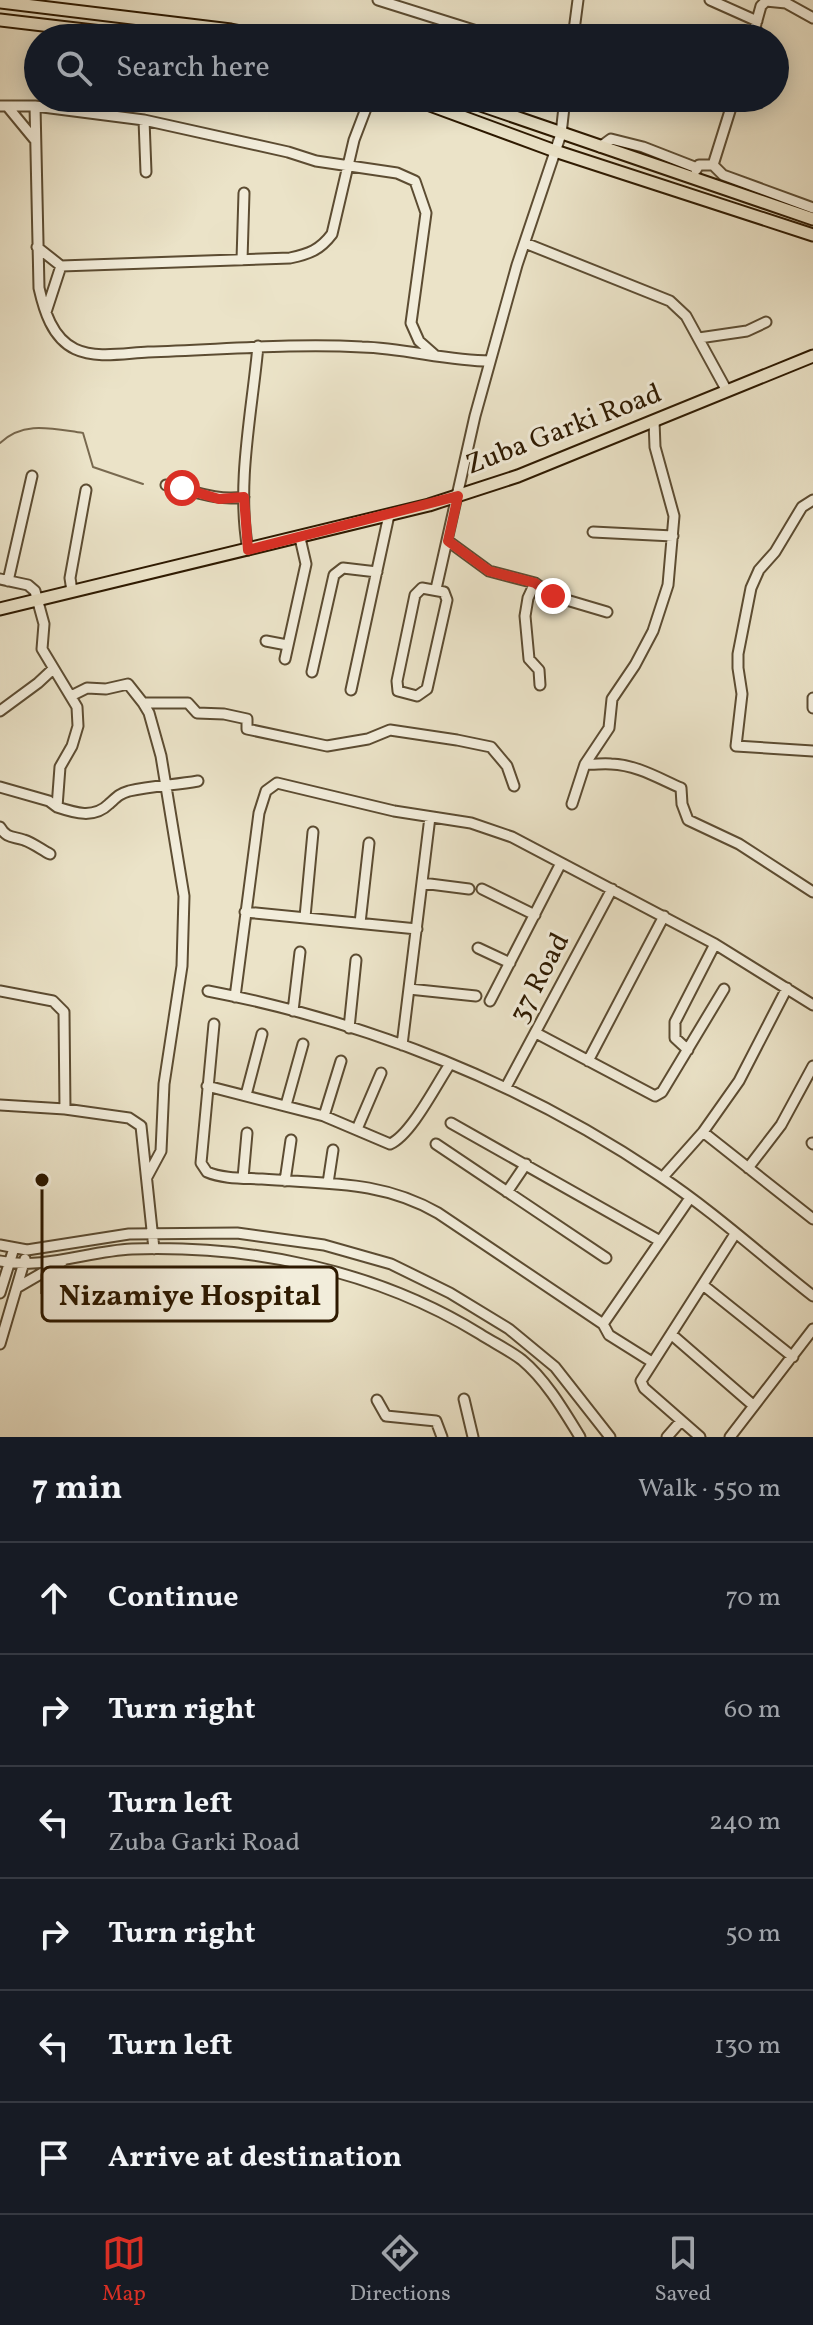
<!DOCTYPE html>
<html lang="en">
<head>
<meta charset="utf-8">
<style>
	body { margin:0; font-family:Vollkorn,serif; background:#242831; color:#f1f3f6 }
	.stop { position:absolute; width:24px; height:24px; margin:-18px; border:6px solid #d93025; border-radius:50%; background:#fff }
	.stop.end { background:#d93025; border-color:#fff; box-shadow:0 2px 8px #0008 }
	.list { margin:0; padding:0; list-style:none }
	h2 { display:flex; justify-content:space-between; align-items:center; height:104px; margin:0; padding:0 32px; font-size:34px }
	h2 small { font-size:26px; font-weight:400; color:#9ea1a6 }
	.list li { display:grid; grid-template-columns:52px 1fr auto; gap:24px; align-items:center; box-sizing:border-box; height:112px; padding:0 32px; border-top:2px solid #363941 }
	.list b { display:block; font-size:30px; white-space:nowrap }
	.list p { margin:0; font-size:26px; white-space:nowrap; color:#9ea1a6 }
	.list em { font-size:26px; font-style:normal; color:#9ea1a6 }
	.icon { flex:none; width:44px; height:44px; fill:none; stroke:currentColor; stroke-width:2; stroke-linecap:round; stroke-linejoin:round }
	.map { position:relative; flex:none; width:813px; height:1437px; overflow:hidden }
	.search { position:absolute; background:#171b24; box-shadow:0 4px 20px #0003; left:24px; right:24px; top:24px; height:88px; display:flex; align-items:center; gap:20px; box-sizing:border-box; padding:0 28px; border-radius:44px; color:#9ea1a6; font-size:30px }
	.sheet { height:776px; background:#171b24 }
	nav { display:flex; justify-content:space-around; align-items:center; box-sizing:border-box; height:112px; border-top:2px solid #363941; background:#171b24; font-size:22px; color:#9ea1a6 }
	nav a { display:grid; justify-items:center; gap:4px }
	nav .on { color:#d93025 }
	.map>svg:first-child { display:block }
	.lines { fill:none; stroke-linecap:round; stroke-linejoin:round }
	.stream { stroke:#78694f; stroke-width:2 }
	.minor-casing { stroke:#5c4c32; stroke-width:13 }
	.major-casing { stroke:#2d1900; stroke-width:15 }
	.minor { stroke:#f2eddb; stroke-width:9 }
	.major { stroke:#ebe3c8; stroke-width:11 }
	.route { stroke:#d93025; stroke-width:10 }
	.labels { text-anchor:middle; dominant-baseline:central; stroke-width:6; stroke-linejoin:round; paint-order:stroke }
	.street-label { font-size:28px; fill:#2d1900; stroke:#f2eddb }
	.leader { fill:none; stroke:#2d1900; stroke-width:3 }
	.callout-dot { fill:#2d1900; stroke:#f2eddb; stroke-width:3 }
	.callout { fill:#f2eddb; stroke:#2d1900; stroke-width:3 }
	.callout-label { font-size:30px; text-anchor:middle; font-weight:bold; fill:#2d1900 }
</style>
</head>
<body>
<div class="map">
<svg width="813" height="1437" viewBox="0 0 813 1437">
	<rect width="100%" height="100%" fill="#ebe3c8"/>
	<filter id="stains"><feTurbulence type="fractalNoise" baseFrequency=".0025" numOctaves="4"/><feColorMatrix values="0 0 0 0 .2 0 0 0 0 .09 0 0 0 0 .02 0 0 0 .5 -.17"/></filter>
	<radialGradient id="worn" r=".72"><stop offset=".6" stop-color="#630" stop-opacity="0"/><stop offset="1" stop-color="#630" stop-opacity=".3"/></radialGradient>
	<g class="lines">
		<path class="stream" d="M0,443C24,420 53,429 83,433L93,467L143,484"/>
		<defs>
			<path id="minor" d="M378,0L499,38
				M710,0L757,21
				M573,38L578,0
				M752,38L761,6L766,1L786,3L813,18
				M0,106H35L144,120L146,172
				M7,106L35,140
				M35,106L39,288C44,310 52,338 75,349C96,359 125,353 148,352C220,350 291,343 362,347C405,348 447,361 490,361
				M144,120L288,152L316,161L397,173L415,181L426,213L411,323L419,341L436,356
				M600,147L611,139L643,147L697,168
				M713,165L723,175L813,208
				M696,170L699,165H713L734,98
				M525,243L670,301L686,316L727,391
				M37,247L61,266L290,258C309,254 320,250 332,234L354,140L370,98
				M242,260L244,193
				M46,312L61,266
				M699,338L747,331L766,322
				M654,421L655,447L674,516L668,585L653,631L635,665L612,699L609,728L585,764C594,765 602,763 611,764C637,765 658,778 681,788L682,804L688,820L739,844L813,892
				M166,485C194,491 215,501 244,497
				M813,500L802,507L775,552L759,570L751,588L738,654V668L742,694L736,746L813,751
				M593,532L673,536
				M448,541L489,571L535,583L553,596L607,612
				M248,550C236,484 252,412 258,346
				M0,579L28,585L35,591L44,624L42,649L77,707L78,726L72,746L60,767L57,807L49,801L0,787
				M8,581L32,476
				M535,583L528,598L525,616L529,659L539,670L540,685
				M422,588L444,592L447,600L427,689L417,696L398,691L397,681L415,595Z
				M436,589L475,416L517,265L561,134L565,98
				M72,591L70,578L86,490
				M266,641L287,645
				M285,659L306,564L300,538
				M312,672L334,575L343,568L377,572
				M351,690L389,515
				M71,696L87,688L106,689L128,684L143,703L149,713L161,756L184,896L182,966L164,1084L161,1151L147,1177
				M813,698V708
				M143,703H188L197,713L224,714L247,719V729L327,746L368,739L390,730L457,740L491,747L507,766L514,786
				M0,711L38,683L53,669
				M572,804L585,764
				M57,807C75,813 94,819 109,804C117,797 119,794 129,791C152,786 175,785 198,781
				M0,827C7,839 13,836 24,840C33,843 42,850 50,854
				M422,883L469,889
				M482,889L535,915
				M245,912L417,929
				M305,917L313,832
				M360,923L369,843
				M478,948L510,963
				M409,989L476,996
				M0,991L53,1001L64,1012L65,1109L129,1118L141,1126L154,1249
				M208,991C369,1022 524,1084 660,1176C714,1212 762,1256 813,1296
				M235,997L259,813L266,791L277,783L394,811L471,823L512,837L715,944L813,1005
				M490,1001L561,863
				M293,1011L300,952
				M214,1024L201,1163L207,1172C223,1179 245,1178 262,1179C325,1184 381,1180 438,1213L603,1324L609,1335L652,1362
				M349,1028L356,960
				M536,1033L655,1096L662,1092L724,989
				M402,1045L430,817
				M688,1050L675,1038V1022L715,944
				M588,1061L664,916
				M207,1086L324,1116L390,1144C411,1135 436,1085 450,1064
				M506,1087L612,889
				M246,1095L262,1034
				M0,1105L65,1109
				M286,1105L303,1044
				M324,1116L341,1061
				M451,1123L660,1241
				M357,1129L381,1073
				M703,1132L813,1219
				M812,1143L813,1144
				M436,1144L606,1258
				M748,1168L781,1125L813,1066
				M663,1177L703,1132L739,1081L787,988
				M243,1178L247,1133
				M285,1181L291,1140
				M328,1183L333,1150
				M507,1192L526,1164
				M0,1245L27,1250L129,1234L237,1233L324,1245L391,1264L450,1293L509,1329L555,1367L610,1437
				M0,1261C44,1270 88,1251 132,1249C253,1245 376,1270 480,1334C494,1343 509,1350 522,1360C546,1380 564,1411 580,1437
				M703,1285L793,1357
				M18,1287L63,1261
				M0,1293L14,1248
				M603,1324L690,1198
				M671,1334L754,1406
				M0,1344L25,1259
				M464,1399L473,1437
				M377,1400L386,1416L436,1421L442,1437
				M667,1437L681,1421
				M700,1437L644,1388L641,1381L735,1234
				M730,1437L813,1329"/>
			<path id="major" d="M0,2L231,30L273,38
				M0,20L153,38
				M411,98L555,151L813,235
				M460,98L813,219
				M0,609L429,505L518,476L813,356"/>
		</defs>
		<use href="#minor" class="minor-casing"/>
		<use href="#major" class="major-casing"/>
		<use href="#minor" class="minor"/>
		<use href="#major" class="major"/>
	</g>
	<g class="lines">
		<path class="route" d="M182,488L219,499L244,497L248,550L458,496L448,541L489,571L535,583L553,596"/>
	</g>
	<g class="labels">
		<g class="street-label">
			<text transform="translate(564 430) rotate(-21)">Zuba Garki Road</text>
			<text transform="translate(540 978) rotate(-62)">37 Road</text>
		</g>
	</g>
	<path class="leader" d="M42 1180L42 1294"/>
	<circle class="callout-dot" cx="42" cy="1180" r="8"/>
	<rect class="callout" x="42" y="1267" width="295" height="54" rx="8"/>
	<g class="callout-label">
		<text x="190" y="1305">Nizamiye Hospital</text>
	</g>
	<rect width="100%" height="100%" filter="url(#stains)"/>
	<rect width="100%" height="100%" fill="url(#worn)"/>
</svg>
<div class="stop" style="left:182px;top:488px"></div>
<div class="stop end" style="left:553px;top:596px"></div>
<div class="search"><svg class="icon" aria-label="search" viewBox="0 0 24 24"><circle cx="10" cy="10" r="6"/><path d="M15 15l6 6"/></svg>Search here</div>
</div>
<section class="sheet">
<h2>7 min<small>Walk · 550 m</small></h2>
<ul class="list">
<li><svg class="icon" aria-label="ahead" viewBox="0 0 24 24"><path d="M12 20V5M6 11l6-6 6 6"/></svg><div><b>Continue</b></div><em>70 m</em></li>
<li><svg class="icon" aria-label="right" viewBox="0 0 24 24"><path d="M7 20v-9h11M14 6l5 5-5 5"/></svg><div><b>Turn right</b></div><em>60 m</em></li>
<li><svg class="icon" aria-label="left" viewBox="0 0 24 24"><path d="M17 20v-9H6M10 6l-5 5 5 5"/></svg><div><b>Turn left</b><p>Zuba Garki Road</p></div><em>240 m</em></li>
<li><svg class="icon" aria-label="right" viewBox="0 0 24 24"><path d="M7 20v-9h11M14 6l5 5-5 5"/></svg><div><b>Turn right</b></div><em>50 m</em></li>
<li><svg class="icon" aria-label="left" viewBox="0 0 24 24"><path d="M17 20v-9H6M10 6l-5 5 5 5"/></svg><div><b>Turn left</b></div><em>130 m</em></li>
<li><svg class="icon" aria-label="arrive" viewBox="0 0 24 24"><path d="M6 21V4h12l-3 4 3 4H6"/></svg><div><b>Arrive at destination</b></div></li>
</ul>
</section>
<nav>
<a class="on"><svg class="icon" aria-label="map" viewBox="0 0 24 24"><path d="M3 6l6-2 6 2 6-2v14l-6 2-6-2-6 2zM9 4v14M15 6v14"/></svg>Map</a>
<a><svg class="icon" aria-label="directions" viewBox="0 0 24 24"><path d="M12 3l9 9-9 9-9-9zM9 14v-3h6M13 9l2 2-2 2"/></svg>Directions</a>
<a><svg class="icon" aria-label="saved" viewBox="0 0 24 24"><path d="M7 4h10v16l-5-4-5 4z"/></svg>Saved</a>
</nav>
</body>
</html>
